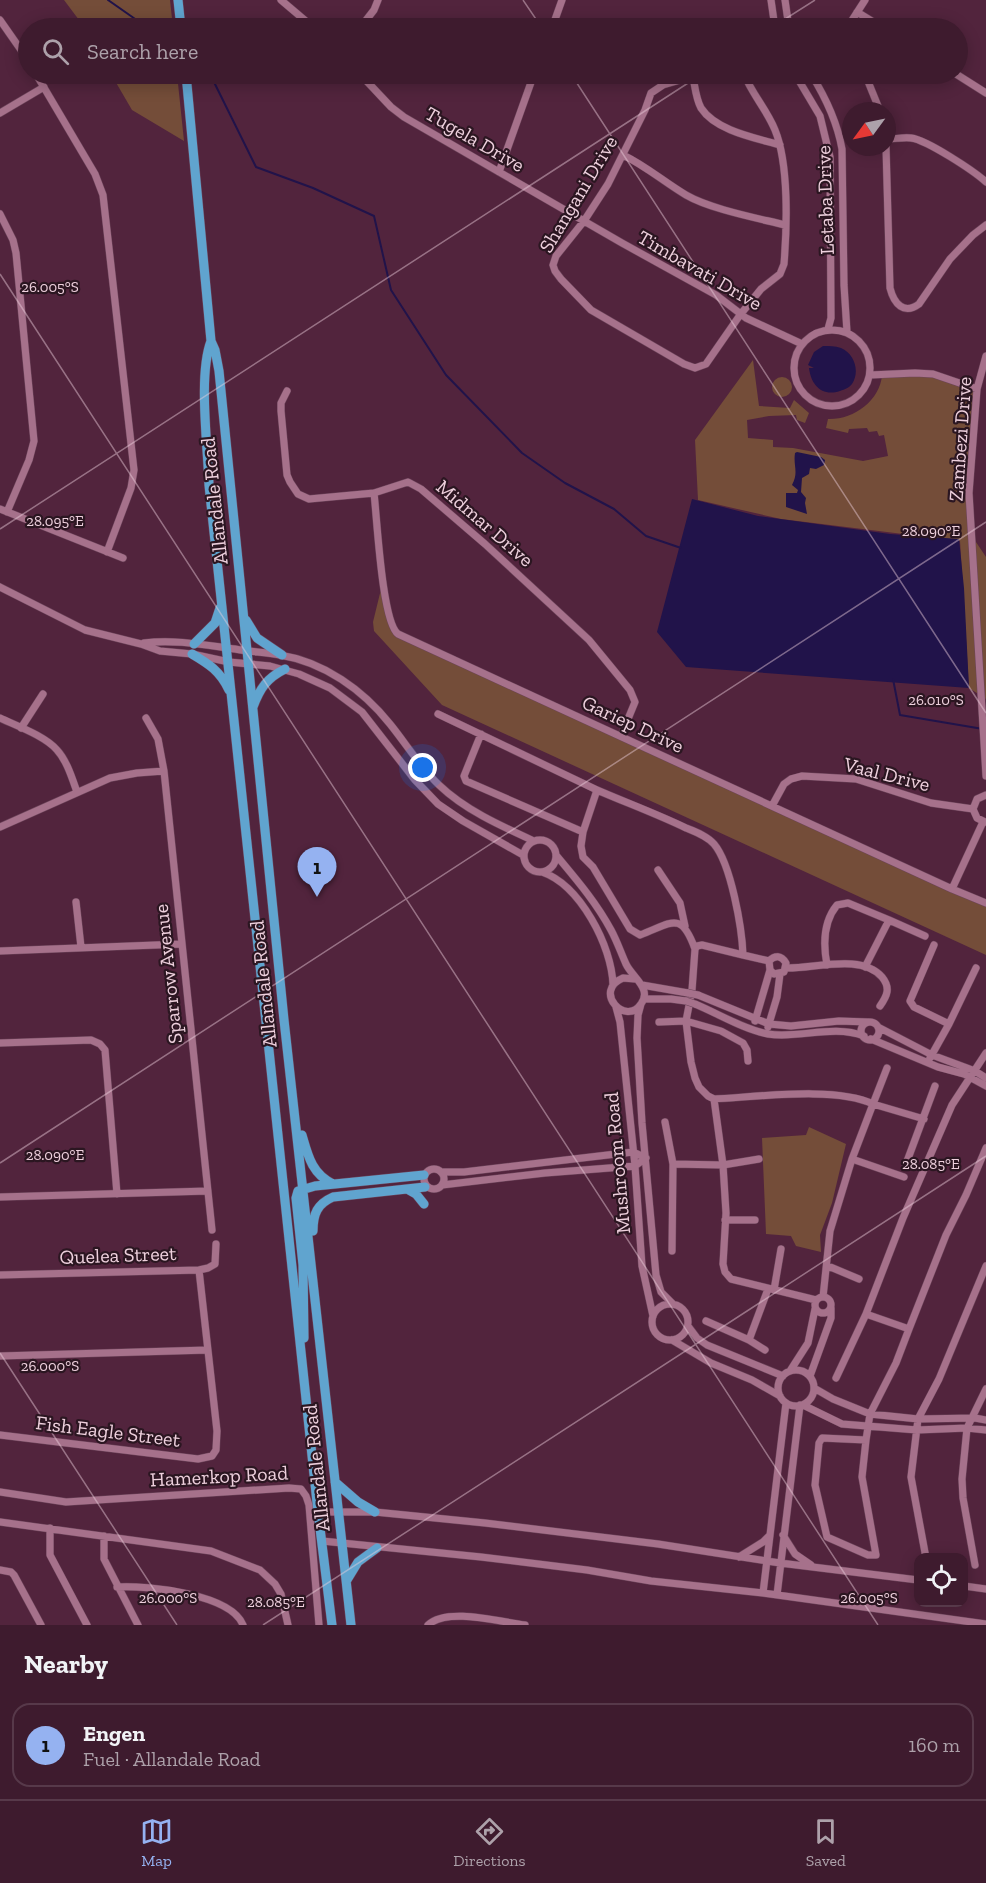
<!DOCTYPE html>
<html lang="en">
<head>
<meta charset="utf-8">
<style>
	body { margin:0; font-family:"Zilla Slab",serif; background:#49283a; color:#f1f3f6 }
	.controls { position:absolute; right:18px; bottom:18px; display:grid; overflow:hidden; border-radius:12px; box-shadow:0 3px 15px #0003 }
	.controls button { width:54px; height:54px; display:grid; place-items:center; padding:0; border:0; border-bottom:2px solid #57394a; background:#3e1b2e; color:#f1f3f6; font:30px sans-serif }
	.compass { position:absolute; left:842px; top:102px; width:54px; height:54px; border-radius:50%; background:#3e1b2e; box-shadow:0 3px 15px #0003; rotate:237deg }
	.you { position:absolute; left:423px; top:768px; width:21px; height:21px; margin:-15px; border:4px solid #fff; border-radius:50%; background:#1a73e8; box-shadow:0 0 0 9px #1a73e833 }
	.badge { display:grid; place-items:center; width:39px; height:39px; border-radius:50%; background:#95b2f1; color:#111; font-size:20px; font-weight:700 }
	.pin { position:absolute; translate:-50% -50px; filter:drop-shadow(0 2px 3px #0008) }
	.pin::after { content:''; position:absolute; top:32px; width:21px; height:18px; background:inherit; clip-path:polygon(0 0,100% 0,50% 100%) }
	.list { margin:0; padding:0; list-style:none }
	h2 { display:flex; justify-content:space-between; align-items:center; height:78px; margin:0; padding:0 24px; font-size:26px }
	h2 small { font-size:20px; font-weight:400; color:#ada1aa }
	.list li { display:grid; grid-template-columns:39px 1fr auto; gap:18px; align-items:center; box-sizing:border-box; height:84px; margin:0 12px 12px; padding:0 12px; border:2px solid #57394a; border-radius:18px }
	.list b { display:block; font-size:22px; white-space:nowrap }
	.list p { margin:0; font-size:20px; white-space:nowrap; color:#ada1aa }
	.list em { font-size:20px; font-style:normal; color:#ada1aa }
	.icon { flex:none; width:33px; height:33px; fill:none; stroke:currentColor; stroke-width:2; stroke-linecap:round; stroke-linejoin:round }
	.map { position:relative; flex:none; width:986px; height:1625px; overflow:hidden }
	.search { position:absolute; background:#3e1b2e; box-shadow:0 3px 15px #0003; left:18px; right:18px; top:18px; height:66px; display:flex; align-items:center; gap:15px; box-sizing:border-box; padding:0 21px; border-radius:33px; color:#ada1aa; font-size:22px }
	.sheet { height:174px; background:#3e1b2e }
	nav { display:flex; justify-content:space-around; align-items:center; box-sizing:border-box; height:84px; border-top:2px solid #57394a; background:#3e1b2e; font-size:16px; color:#ada1aa }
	nav a { display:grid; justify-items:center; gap:3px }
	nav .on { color:#95b2f1 }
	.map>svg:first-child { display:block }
	.green { fill:#744d39 }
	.water { fill:#21134a }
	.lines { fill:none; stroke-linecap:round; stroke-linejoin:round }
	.stream { stroke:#21134a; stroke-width:2 }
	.minor-casing { stroke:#6d455b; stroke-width:8 }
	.major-casing { stroke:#6d455b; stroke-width:10 }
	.minor { stroke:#a6718b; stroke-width:7 }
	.major { stroke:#60a4cf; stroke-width:9 }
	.minor-bridge-casing { stroke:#6d455b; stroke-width:8; stroke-linecap:butt }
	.minor-bridge { stroke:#a6718b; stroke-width:7 }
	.ticks { fill:none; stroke:#eed0dd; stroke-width:1.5; stroke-opacity:0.45 }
	.labels { text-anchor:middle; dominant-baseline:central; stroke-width:4.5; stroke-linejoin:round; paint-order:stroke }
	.street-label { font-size:20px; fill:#eed0dd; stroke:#2b1621 }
	.ticks-label { font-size:15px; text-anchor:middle; fill:#eed0dd; stroke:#2b1621; stroke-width:4.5; stroke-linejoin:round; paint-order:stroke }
</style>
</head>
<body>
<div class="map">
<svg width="986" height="1625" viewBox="0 0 986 1625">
	<rect width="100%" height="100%" fill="#52243d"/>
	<path class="green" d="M64,0H170L173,28H85Z
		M111,74H177L184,141L132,110Z
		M753,360L759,406L790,408L794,400L809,413L805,423L797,420L796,415L769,416L747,420L748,438L773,440V447L793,448L863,461L888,456L884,435L879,436L877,431L869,432L867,428L849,429L848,433L826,428L828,419C853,420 880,401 882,375L922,373L977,389L969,491L972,536L986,557V699L969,688L960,541L781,519L698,500L695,440Z
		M772 387a10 10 0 1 1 20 0a10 10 0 1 1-20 0Z
		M383,581L398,635L986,903V955L442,705L374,631L373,622Z
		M809,1127L846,1144L832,1203L820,1235L821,1252L796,1246L791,1236L766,1234L762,1138L806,1135Z"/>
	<path class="water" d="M823,346C829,346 835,346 841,348C855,354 860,372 852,384C849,388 845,389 840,391C822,397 811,385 809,368H814L808,365L814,352Z
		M797,452L821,457L825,460L824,465L816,469L810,468L809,474L802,478L801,492L806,498L805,503L807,514L786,507V493H797L798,490L792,485C799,472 793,466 795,453Z
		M692,499L758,516L890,534L959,539L964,588L969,688L686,667L657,632Z"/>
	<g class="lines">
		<path class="stream" d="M108,0L148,28
			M210,74L256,167L313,188L374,216L391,290L446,375L522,453L565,483L614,509L646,536L681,548
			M893,679L900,715L983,729"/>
		<defs>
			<path id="minor" d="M281,0L314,28
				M771,0L775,28
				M785,0L789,28
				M857,12L883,28
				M0,20L28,60
				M360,28L374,10L378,0
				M552,28L562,0
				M847,28L865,0
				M36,74L95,174L103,195L134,470L131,488L107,552
				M360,74L391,107L404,117L622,243L716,295L746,318L802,344
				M701,74L663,85L651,93L645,110L608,184L584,221L556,256L553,265L555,271L561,279L591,310L684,364L695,368L706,364L740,315L761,289L780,274L784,264C787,227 789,164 775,130C767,110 752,94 744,74
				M795,74L820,116L830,157L831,318L828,329
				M811,74C826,98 837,121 842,149L844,285L847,332
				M865,74L880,111
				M956,74L986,93
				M693,77C695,87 696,99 701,108C716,131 756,138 780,145
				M0,113L44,87
				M887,139C895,139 903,137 911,138C927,140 974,171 986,182
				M886,147L890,288C894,304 904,315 919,304L950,259L973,235L986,225
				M623,155C646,166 664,182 686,195C710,209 757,218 785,225
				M499,172L534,74
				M0,214L13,240L16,253L34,441L29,460L7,512
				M794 368a38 38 0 1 1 76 0a38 38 0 1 1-76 0Z
				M986,356L977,389L969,493L986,776
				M870,375L915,373L933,374L977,389
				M287,391L281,403V411L287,475L290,482L298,494L309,499L374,493L408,482L421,489L485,544L589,640L630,690L635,702L621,736
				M374,493C377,518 382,622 398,634L952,889L986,903
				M0,509L123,558
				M0,587L85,630L141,644L160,651L192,654L229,662L270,666L299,674L330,688L362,712L415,780L438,804L463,821L523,855L525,861
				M144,643C174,639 205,645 235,649C250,652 265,652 280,655C324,662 363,690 390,724C407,745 420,767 439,785C465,810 501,826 534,841
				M438,714L597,790L583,832
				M0,718C17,726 45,736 57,750C67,761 72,778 77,792
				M146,718L158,739L164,771L212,1230
				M21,728L43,694
				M481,734L464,776L466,781L583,832L581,846L583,857L593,867L630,929L640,935C672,923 681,910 695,949
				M597,790C627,803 657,814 686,828C696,832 707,836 714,844C731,864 742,928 743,955L769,961
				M772,806L784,784L791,779L802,776L856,779L931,803L973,809
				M985,822L977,818L973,809L977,799L986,795
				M0,827L110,778L137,773L164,771
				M524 856a16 16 0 1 1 32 0a16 16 0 1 1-32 0Z
				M556,855C576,879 596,902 611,930C617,941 621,953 626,964C630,973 642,982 644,991C645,995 644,1000 641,1004C626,1027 592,991 623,978L635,979
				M658,870L680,903L685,926
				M542,872C580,885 612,946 613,985
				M952,889L983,822
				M76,902L81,947
				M934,945L910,1001L914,1007L949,1024
				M0,951L182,944
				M827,965C823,944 823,922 837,905L848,903L889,920
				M865,967L889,920L925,936
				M786,968C814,969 861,953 882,977C891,988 887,996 880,1006
				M642,985L688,993
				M698,995L769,1024L791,1026L839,1021L868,1022
				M644,999H671L686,1001
				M641,1004L638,1015L637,1038L642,1123L656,1275L661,1292L673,1304
				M695,1004C717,1013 745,1030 768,1034C800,1039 832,1024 864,1036
				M616,1007L620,1022L635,1166L642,1266L653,1316
				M755,1021L770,970L769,961C775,955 781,955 786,963L784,972L774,974L770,970
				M659,1022L686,1021L721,1031L743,1043L747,1050L748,1061
				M861 1031a9 9 0 1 1 18 0a9 9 0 1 1-18 0Z
				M768,1027L777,997L780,974
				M878,1027L932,1055L975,1071L986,1078
				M871,1039L938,1067L964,1074L986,1086
				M0,1043L91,1040L100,1044L105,1050L117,1194
				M930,1058L949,1024L976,968
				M887,1068L873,1104L924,1119
				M714,1099L708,1096L699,1087L695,1078L691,1062L686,1021L692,990L695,949L697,946L702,945L743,955
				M665,1122L673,1164L672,1251
				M852,1159L904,1177
				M673,1164L723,1165L759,1159
				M906,1164L935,1086
				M424 1179a10 10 0 1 1 20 0a10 10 0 1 1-20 0Z
				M441,1172H464L633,1152L646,1158L635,1166L545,1173L442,1185
				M0,1197L208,1191
				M725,1220H755
				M828,1266L859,1279
				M0,1275L199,1270L208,1268L215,1264L216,1244
				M774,1290L781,1249
				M815 1305a8 8 0 1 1 16 0a8 8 0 1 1-16 0Z
				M816,1300L731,1279L725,1272L723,1264L726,1213L723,1165L714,1099C756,1097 837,1086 873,1104L852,1159L830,1231L823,1297
				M652 1322a18 18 0 1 1 36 0a18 18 0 1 1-36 0Z
				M706,1321L749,1340L768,1289
				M688,1326L697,1338L707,1345L783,1376
				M909,1329L946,1235L966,1195L986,1148
				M672,1340L711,1363L752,1380L780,1396
				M749,1340L765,1350
				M0,1356L208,1350
				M778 1388a18 18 0 1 1 36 0a18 18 0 1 1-36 0Z
				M790,1371L808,1343L815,1309
				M810,1376L831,1318V1308
				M836,1378L866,1314L903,1218L952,1105L986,1053
				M814,1388L833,1399L870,1414L918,1419L975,1418L986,1420
				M803,1405L842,1424L917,1430L967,1428L986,1430
				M0,1435L198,1459L212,1456L216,1450L217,1431L199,1270
				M866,1440L822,1438L819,1443L815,1485L827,1537L868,1555H876L862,1477L866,1440L870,1414L896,1363L909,1329L866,1314
				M0,1492L66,1502L289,1488L301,1489L306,1496L309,1505L319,1625
				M318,1512H375L485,1523L658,1544L780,1563L918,1580
				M0,1522L211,1551L260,1570L275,1584L281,1594L288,1625
				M50,1528V1555L87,1625
				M783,1535L795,1554L811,1565
				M104,1536V1559L138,1625
				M322,1541L481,1557L587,1570L651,1581L763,1593L986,1624
				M739,1557L763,1542L769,1536
				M926,1558L911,1477L918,1419L939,1379L986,1266
				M975,1565L963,1498L962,1479L967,1428L986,1389
				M0,1570L11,1572L14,1575L41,1625
				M964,1586L986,1589
				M117,1587C147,1585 231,1594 243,1625
				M763,1593L786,1403
				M777,1595L800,1405
				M428,1625C447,1607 500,1622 525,1625"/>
			<path id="major" d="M178,0L181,28
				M186,74L211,341L215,350L219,371L284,1020L351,1625
				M211,341C198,375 208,447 209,485L318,1512L332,1625
				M246,620L257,638L282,655
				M194,644L215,623L220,608
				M192,654C209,664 220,671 229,690
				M253,707C260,688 267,678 285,669
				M302,1135C308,1156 312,1174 333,1184
				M409,1190L416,1194L424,1204
				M313,1231C313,1214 317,1204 333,1197L425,1187
				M304,1338L303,1265L296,1198L298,1191L315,1186L424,1175
				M335,1482L358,1502L375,1512
				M347,1580L358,1562L377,1548"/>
		</defs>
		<use href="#minor" class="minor-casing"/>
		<use href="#major" class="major-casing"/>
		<use href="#minor" class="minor"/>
		<use href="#major" class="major"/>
		<defs>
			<path id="minor-bridge" d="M688,993L698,995
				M686,1001L695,1004"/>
		</defs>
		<use href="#minor-bridge" class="minor-bridge-casing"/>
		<use href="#minor-bridge" class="minor-bridge"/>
	</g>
	<path class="ticks" d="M523,0L542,28M771,28L815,0M571,74L986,713M0,274L878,1625M0,529L702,74M0,1163L986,522M0,1353L177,1625M263,1625L986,1156"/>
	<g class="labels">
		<g class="street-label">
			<text transform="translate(475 139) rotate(30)">Tugela Drive</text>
			<text transform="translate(578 194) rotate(-59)">Shangani Drive</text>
			<text transform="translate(825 200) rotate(-92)">Letaba Drive</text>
			<text transform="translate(700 270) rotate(30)">Timbavati Drive</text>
			<text transform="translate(960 439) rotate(-86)">Zambezi Drive</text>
			<text transform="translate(214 501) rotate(-96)">Allandale Road</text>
			<text transform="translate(485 523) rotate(41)">Midmar Drive</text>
			<text transform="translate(633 724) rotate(25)">Gariep Drive</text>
			<text transform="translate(887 774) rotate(14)">Vaal Drive</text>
			<text transform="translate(168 974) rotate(-96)">Sparrow Avenue</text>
			<text transform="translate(263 984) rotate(-96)">Allandale Road</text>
			<text transform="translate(617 1163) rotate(-95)">Mushroom Road</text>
			<text transform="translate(118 1255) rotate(-2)">Quelea Street</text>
			<text transform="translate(108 1431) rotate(7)">Fish Eagle Street</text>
			<text transform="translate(316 1468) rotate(-96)">Allandale Road</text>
			<text transform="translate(219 1476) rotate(-3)">Hamerkop Road</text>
		</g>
	</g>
	<g class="ticks-label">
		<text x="50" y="292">26.005°S</text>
		<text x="55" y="526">28.095°E</text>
		<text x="931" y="536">28.090°E</text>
		<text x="936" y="705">26.010°S</text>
		<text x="55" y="1160">28.090°E</text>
		<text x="931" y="1169">28.085°E</text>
		<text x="50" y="1371">26.000°S</text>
		<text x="168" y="1603">26.000°S</text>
		<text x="869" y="1603">26.005°S</text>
		<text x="276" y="1607">28.085°E</text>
	</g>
</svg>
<div class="controls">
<button><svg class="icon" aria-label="locate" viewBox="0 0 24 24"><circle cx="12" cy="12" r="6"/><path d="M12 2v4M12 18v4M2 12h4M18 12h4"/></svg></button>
</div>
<svg class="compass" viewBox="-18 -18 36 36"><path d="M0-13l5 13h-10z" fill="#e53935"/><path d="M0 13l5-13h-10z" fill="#ada1aa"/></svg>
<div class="you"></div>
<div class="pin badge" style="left:317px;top:897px">1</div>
<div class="search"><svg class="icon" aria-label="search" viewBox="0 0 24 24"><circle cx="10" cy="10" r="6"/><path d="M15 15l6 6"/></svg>Search here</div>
</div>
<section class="sheet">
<h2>Nearby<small></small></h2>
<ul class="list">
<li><span class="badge">1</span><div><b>Engen</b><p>Fuel · Allandale Road</p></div><em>160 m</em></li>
</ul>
</section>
<nav>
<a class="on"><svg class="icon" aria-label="map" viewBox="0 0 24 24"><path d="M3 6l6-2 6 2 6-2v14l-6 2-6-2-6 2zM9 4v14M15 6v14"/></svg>Map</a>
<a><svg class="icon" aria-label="directions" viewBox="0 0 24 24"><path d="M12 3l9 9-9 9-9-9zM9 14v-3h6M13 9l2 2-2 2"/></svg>Directions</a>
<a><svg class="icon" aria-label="saved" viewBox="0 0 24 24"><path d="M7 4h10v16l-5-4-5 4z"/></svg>Saved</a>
</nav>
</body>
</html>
